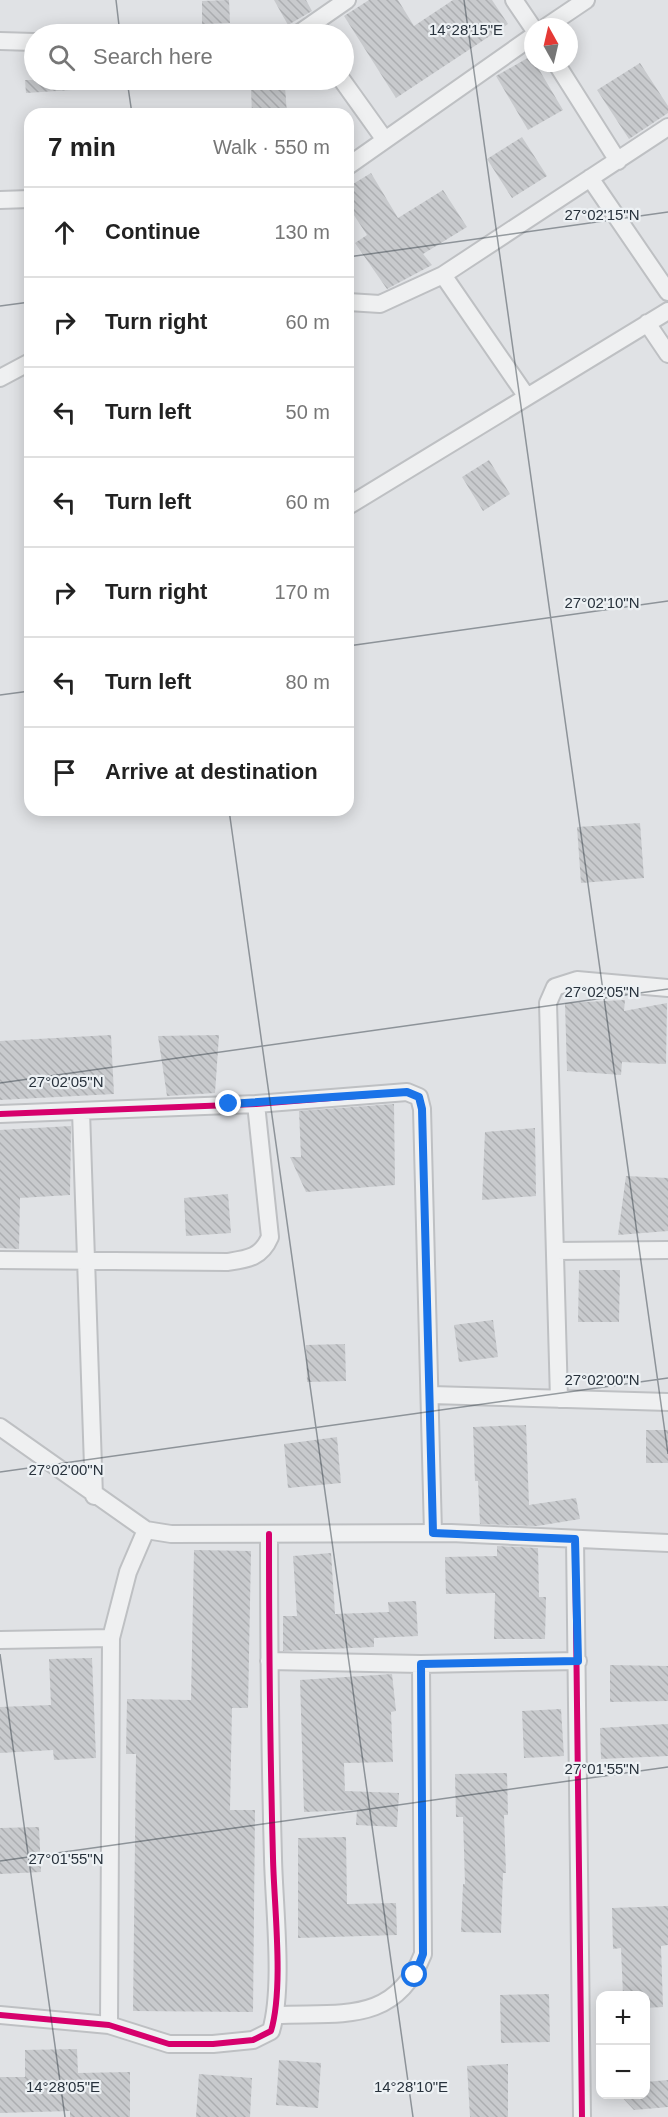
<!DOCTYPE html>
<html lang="en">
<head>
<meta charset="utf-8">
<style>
	body { margin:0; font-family:Arial,sans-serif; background:#f6f6f6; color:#222 }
	.controls { position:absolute; right:18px; bottom:18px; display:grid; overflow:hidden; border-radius:12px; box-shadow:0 3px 15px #0003 }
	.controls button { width:54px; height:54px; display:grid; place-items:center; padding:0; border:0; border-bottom:2px solid #e0e0e0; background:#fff; color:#222; font:30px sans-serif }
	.compass { position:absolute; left:524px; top:18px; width:54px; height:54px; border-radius:50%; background:#fff; box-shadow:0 3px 15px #0003; rotate:352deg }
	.stop { position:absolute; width:18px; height:18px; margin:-14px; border:4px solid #1a73e8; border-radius:50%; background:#fff }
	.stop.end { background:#1a73e8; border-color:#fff; box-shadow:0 2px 6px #0008 }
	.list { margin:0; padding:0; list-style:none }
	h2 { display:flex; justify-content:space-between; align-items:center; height:78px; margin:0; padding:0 24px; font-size:26px }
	h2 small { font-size:20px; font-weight:400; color:#767676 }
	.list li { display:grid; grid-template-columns:39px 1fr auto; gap:18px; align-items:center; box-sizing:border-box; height:90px; padding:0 24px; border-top:2px solid #e0e0e0 }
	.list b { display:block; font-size:22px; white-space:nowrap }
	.list em { font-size:20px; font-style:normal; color:#767676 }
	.icon { flex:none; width:33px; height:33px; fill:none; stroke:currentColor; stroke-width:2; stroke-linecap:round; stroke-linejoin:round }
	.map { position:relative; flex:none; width:668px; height:2117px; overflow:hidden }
	.search { position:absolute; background:#fff; box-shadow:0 3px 15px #0003; left:24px; top:24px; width:330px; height:66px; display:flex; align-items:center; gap:15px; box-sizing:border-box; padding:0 21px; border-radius:33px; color:#767676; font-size:22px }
	.panel { position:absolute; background:#fff; box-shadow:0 3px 15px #0003; left:24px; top:108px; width:330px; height:708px; border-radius:18px }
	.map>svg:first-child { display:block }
	.building { fill:url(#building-back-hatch) }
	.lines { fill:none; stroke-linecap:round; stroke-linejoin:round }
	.street-casing { stroke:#bec0c3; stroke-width:20 }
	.street { stroke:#eff0f1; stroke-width:16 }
	.cycleway-casing { stroke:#edf1f4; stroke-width:10 }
	.cycleway { stroke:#d6006c; stroke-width:6 }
	.route { stroke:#1a73e8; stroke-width:8 }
	.ticks { fill:none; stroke:#28323c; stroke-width:1.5; stroke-opacity:0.45 }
	.ticks-label { font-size:15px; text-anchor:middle; fill:#28323c; stroke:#edf1f4; stroke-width:4.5; stroke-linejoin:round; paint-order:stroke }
</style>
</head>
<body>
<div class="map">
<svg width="668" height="2117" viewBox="0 0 668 2117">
	<defs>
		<pattern id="building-back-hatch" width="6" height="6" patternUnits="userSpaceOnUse" patternTransform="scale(1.5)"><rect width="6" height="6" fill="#c8cacd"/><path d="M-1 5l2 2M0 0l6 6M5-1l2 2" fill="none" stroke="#acaeb1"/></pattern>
	</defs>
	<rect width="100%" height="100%" fill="#e0e2e5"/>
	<path class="building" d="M229,0L230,23L202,24V1Z
		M274,0H306L312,11L288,25Z
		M369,0H398L414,26L453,0H492L508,24L396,98L344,16Z
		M531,56L563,110L528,130L496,76Z
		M640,63L668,106V113L629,139L597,90Z
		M25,80H72V90L26,93Z
		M285,87L287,114H252L251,89Z
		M522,137L547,176L512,198L487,159Z
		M371,173L398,218L443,190L467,227L423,254L432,265L387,289L355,243L367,235L348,206V187Z
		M489,460L510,494L483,511L462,477Z
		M640,823L644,878L581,883L577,827Z
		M625,1000L624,1011L667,1003L666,1064L622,1062L621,1075L567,1071L565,1003Z
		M111,1035L114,1094L0,1100V1041Z
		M219,1035L215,1093L167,1096L158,1036Z
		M394,1104L395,1185L306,1192L290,1157H301L299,1111Z
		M71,1126L70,1195L20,1198L19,1249L0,1248V1130Z
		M535,1128L536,1196L482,1200L485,1132Z
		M626,1176L668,1178V1231L618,1235Z
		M228,1194L231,1233L186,1236L184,1198Z
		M579,1270H620L619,1322H578Z
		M493,1320L498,1357L459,1362L454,1325Z
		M345,1344L346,1381L307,1382L306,1345Z
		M526,1425L529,1505L576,1498L580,1519L537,1526L480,1524L478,1481H475L473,1427Z
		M646,1430H668V1463H646Z
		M337,1437L341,1483L288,1488L284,1444Z
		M497,1546L538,1548L539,1597H546L545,1639H494L495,1593L446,1594L445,1557L497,1556Z
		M194,1550L251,1551L248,1708H232L230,1810H255L253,2012L133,2011L136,1754H126L127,1699L191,1700Z
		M331,1553L335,1614L389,1612L388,1602L416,1601L418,1636L374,1638V1647L283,1651V1616H297L293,1556Z
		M92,1658L96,1758L54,1760L53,1750L0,1753V1707L51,1705L49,1659Z
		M610,1665L668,1666V1701L610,1702Z
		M392,1674L396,1711L391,1712L393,1762L344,1763L345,1791L399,1793L397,1827L356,1825L357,1810L304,1812L300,1680Z
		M561,1709L564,1756L524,1758L522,1711Z
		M668,1724V1756L601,1759L600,1728Z
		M507,1773L508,1815H504L506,1873H503L501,1933L461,1932L463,1884H465L463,1817H456L455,1774Z
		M39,1827L41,1872L0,1874V1828Z
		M346,1837L347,1904L396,1903L397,1935L298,1938V1838Z
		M668,1906V1945L661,1946L663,2007L645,2008V1995H623L621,1948L613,1949L612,1908Z
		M549,1994L550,2042L501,2043L500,1995Z
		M77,2049L78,2073L130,2072V2117H70V2111L0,2113V2077H25V2050Z
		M279,2060L321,2063L318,2108L276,2105Z
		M508,2064V2117H470L467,2066Z
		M199,2074L252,2078L250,2117H196Z
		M668,2080V2107L634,2110L619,2094H645V2082Z"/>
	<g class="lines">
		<defs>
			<path id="street" d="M514,0L533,28
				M546,27L586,0
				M298,34L347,0
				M0,41L34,42
				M556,63L618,161
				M342,80L385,140
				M348,166L533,36
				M590,178L668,292
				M0,200L30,199
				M443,275L527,397
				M348,302L380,304L443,275L668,127
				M647,323L668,354
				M0,378L30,362
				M348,506L668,311
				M81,1111L94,1496
				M0,1114L256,1104L407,1092L419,1097L422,1109L433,1533
				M555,1251L668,1250
				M0,1260L227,1262C247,1259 261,1258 270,1237L256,1104
				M431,1395L668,1402
				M559,1399L548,1003L555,987L577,980L668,988
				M0,1427L146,1530L171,1534L451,1533L668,1543
				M575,1539L582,2117
				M0,1640L111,1638
				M269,1661L421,1664L578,1661
				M0,2015L109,2025L169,2044H213L253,2040L271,2031C284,1987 274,1906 273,1858C270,1750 269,1642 269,1534
				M276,2015C340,2012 395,2025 423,1954L421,1664
				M109,2025L111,1638L128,1572L146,1530"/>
		</defs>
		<use href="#street" class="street-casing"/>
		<use href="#street" class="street"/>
		<defs>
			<path id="cycleway" d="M0,1114L256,1104L407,1092L419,1097L422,1109L433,1533
				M575,1539L582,2117
				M0,2015L109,2025L169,2044H213L253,2040L271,2031C284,1987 274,1906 273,1858C270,1750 269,1642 269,1534"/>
		</defs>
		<use href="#cycleway" class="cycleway-casing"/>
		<use href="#cycleway" class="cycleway"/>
	</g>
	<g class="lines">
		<path class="route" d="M229,1104L407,1092L419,1097L422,1109L433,1533L575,1539L578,1661L421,1664L423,1954L415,1975"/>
	</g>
	<path class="ticks" d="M116,0L120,34M464,0L668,1454M127,80L132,114M348,257L668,212M0,306L30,302M348,646L668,601M0,695L30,691M229,810L413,2117M0,1083L668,989M0,1472L668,1378M0,1654L65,2117M0,1861L668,1767"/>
	<g class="ticks-label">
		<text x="466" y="35">14°28'15"E</text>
		<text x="602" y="220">27°02'15"N</text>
		<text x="602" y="608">27°02'10"N</text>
		<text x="602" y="997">27°02'05"N</text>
		<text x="66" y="1087">27°02'05"N</text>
		<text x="602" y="1385">27°02'00"N</text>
		<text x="66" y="1475">27°02'00"N</text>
		<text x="602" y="1774">27°01'55"N</text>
		<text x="66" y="1864">27°01'55"N</text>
		<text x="63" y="2092">14°28'05"E</text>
		<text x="411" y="2092">14°28'10"E</text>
	</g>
</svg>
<div class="controls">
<button>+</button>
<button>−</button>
</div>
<svg class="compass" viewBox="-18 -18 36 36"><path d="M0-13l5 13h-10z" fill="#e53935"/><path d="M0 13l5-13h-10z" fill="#767676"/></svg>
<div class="stop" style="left:415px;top:1975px"></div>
<div class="stop end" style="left:229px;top:1104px"></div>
<div class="search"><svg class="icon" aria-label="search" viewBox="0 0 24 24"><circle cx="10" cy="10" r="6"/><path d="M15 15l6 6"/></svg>Search here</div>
<section class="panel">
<h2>7 min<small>Walk · 550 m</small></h2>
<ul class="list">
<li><svg class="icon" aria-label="ahead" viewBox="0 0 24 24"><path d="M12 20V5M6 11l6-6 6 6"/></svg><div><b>Continue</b></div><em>130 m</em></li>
<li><svg class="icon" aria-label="right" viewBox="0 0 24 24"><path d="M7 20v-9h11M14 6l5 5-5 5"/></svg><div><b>Turn right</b></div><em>60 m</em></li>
<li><svg class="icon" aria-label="left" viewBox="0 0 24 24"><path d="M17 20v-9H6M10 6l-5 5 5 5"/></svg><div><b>Turn left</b></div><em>50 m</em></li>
<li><svg class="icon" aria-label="left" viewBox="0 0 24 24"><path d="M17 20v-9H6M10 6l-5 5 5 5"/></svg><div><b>Turn left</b></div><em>60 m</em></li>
<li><svg class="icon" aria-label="right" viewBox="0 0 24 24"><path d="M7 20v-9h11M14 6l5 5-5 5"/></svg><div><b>Turn right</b></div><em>170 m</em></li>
<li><svg class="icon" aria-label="left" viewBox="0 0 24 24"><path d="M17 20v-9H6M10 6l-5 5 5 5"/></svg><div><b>Turn left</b></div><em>80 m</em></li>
<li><svg class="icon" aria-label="arrive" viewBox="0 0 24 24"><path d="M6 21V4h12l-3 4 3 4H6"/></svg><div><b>Arrive at destination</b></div></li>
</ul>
</section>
</div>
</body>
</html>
